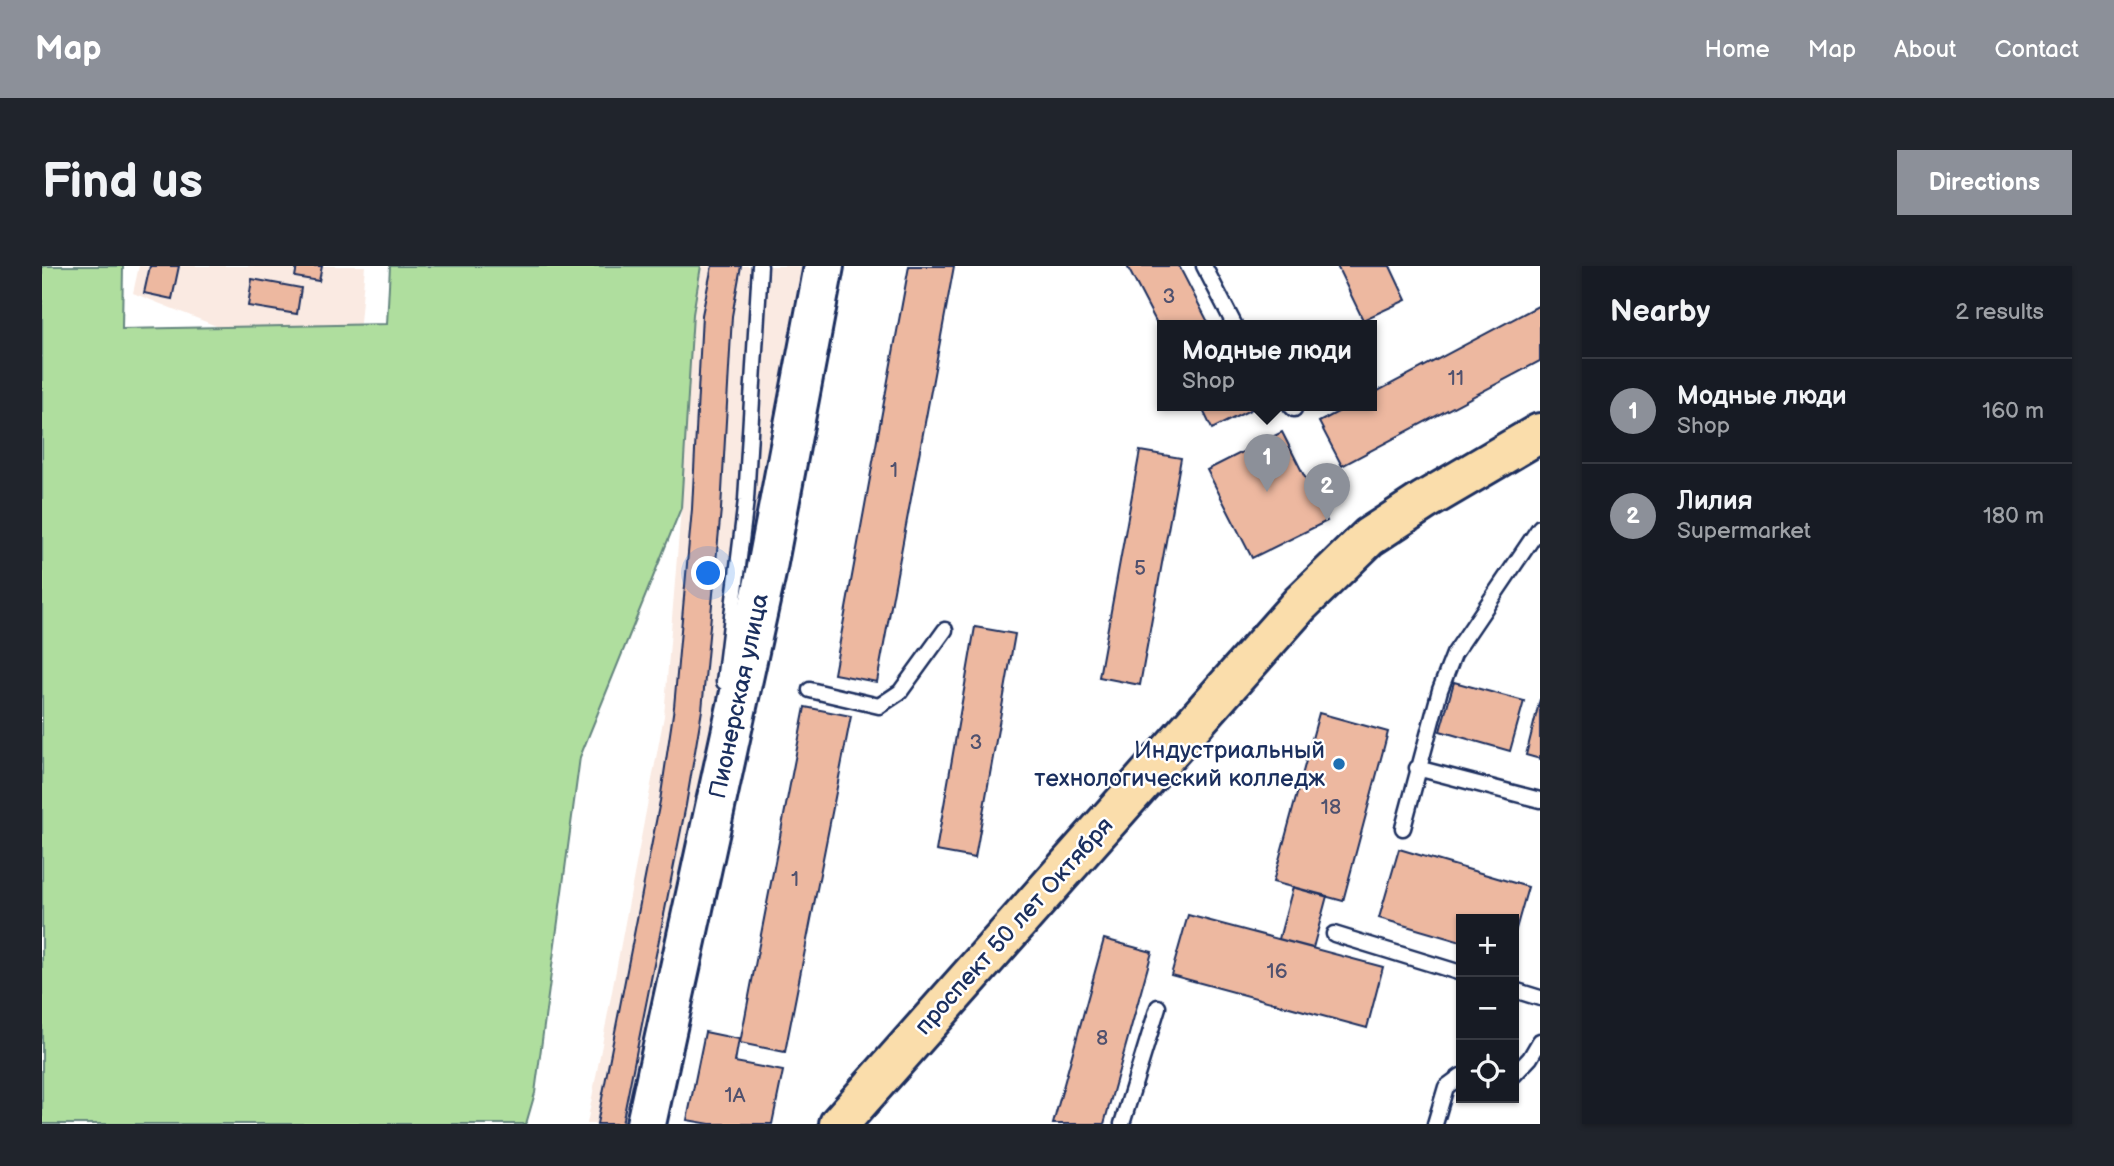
<!DOCTYPE html>
<html lang="en">
<head>
<meta charset="utf-8">
<style>
	body { margin:0; font-family:"Balsamiq Sans",sans-serif; background:#20242c; color:#f1f3f6 }
	.controls { position:absolute; right:21px; bottom:21px; display:grid; overflow:hidden; border-radius:0px; box-shadow:0 2px 5px #0004 }
	.controls button { width:63px; height:63px; display:grid; place-items:center; padding:0; border:0; border-bottom:2px solid #363941; background:#171b24; color:#f1f3f6; font:35px sans-serif }
	.you { position:absolute; left:667px; top:308px; width:24px; height:24px; margin:-18px; border:5px solid #fff; border-radius:50%; background:#1a73e8; box-shadow:0 0 0 10px #1a73e833 }
	.badge { display:grid; place-items:center; width:46px; height:46px; border-radius:50%; background:#8c9099; color:#fff; font-size:23px; font-weight:700 }
	.pin { position:absolute; translate:-50% -58px; filter:drop-shadow(0 2px 4px #0008) }
	.pin::after { content:''; position:absolute; top:37px; width:24px; height:21px; background:inherit; clip-path:polygon(0 0,100% 0,50% 100%) }
	.popup { position:absolute; left:1115px; top:54px; width:220px; height:91px; box-sizing:border-box; display:grid; place-content:center; border-radius:0px; background:#171b24; filter:drop-shadow(0 2px 5px #0005); font-size:23px; white-space:nowrap; color:#9ea1a6 }
	.popup b { font-size:26px; color:#f1f3f6 }
	.popup::after { content:''; position:absolute; left:50%; top:100%; margin-left:-14px; border:14px solid transparent; border-top-color:#171b24 }
	.list { margin:0; padding:0; list-style:none }
	h2 { display:flex; justify-content:space-between; align-items:center; height:91px; margin:0; padding:0 28px; font-size:30px }
	h2 small { font-size:23px; font-weight:400; color:#9ea1a6 }
	.list li { display:grid; grid-template-columns:46px 1fr auto; gap:21px; align-items:center; box-sizing:border-box; height:105px; padding:0 28px; border-top:2px solid #363941 }
	.list b { display:block; font-size:26px; white-space:nowrap }
	.list p { margin:0; font-size:23px; white-space:nowrap; color:#9ea1a6 }
	.list em { font-size:23px; font-style:normal; color:#9ea1a6 }
	.icon { flex:none; width:38px; height:38px; fill:none; stroke:currentColor; stroke-width:2; stroke-linecap:round; stroke-linejoin:round }
	.map { position:relative; flex:none; width:1498px; height:858px; overflow:hidden; border-radius:0px }
	header { display:flex; align-items:center; gap:42px; box-sizing:border-box; height:98px; padding:0 35px; background:#8c9099; color:#fff }
	header strong { font-size:33px }
	nav { display:flex; gap:38px; margin-inline-start:auto; font-size:24px }
	.intro { display:flex; align-items:center; justify-content:space-between; box-sizing:border-box; height:168px; padding:0 42px }
	h1 { margin:0; font-size:49px }
	.button { padding:18px 32px; border-radius:0px; background:#8c9099; color:#fff; font-size:24px; font-weight:700 }
	main { display:flex; gap:42px; padding:0 42px }
	aside { flex:1; background:#171b24; border-radius:0px; box-shadow:0 2px 5px #0004 }
	.map>svg:first-child { display:block }
	.built { fill:#faeae2 }
	.green { fill:#afde9e; stroke:#65867e; stroke-width:2 }
	.building { fill:#edb8a0; stroke:#1b2f5e; stroke-width:2 }
	.lines { fill:none; stroke-linecap:round; stroke-linejoin:round }
	.lane-casing { stroke:#1b2f5e; stroke-width:19 }
	.secondary-casing { stroke:#1b2f5e; stroke-width:44 }
	.primary-casing { stroke:#1b2f5e; stroke-width:44 }
	.lane { stroke:#fff; stroke-width:14 }
	.secondary { stroke:#fff; stroke-width:38 }
	.primary { stroke:#faddab; stroke-width:38 }
	.poi-dot { fill:#1f6fb2; stroke:#fff; stroke-width:2.5 }
	.labels { text-anchor:middle; dominant-baseline:central; stroke-width:5; stroke-linejoin:round; paint-order:stroke }
	.number-label { font-size:21px; fill:#50516e }
	.street-label { font-size:24px; fill:#1b2f5e; stroke:#fff }
	.poi-label { font-size:24px; fill:#1b2f5e; stroke:#fff; text-anchor:end }
</style>
</head>
<body>
<header>
<strong>Map</strong>
<nav><a>Home</a><a>Map</a><a>About</a><a>Contact</a></nav>
</header>
<div class="intro"><h1>Find us</h1><a class="button">Directions</a></div>
<main>
<div class="map">
<svg width="1498" height="858" viewBox="0 0 1498 858">
	<rect width="100%" height="100%" fill="#fff"/>
	<filter id="ink" filterUnits="userSpaceOnUse"><feTurbulence type="fractalNoise" baseFrequency=".0143" numOctaves="2"/><feDisplacementMap in="SourceGraphic" scale="14" xChannelSelector="R" yChannelSelector="G"/><feConvolveMatrix kernelMatrix="1 2 1 2 8 2 1 2 1" color-interpolation-filters="sRGB"/></filter>
	<g filter="url(#ink)">
		<path class="built" d="M97,0H323L317,68L197,69L91,27Z
			M659,0H760L662,518L590,858H545L622,450L639,242L651,48Z"/>
		<path class="green" d="M0,0H81L80,63L345,58L348,0H659L651,48L639,242L538,491L493,827L484,858H0Z"/>
		<path class="building" d="M108,0H137L130,33L102,27Z
			M255,0H280L277,15L253,11Z
			M670,0H699L690,50L679,243L660,444L644,539L580,858H555L618,535L632,441L650,243L660,49Z
			M867,0H912L835,416L792,408Z
			M1085,0H1137L1168,60H1120V67Z
			M1295,0H1348L1364,34L1321,54Z
			M210,13L259,22L255,48L206,40Z
			M1498,39V95L1300,200L1277,156L1307,140H1330V128Z
			M1159,140H1209L1210,143L1170,163Z
			M1240,166L1285,255L1210,292L1165,204Z
			M1098,185L1139,192L1098,419L1057,411Z
			M933,361L973,368L933,592L894,585Z
			M1412,416L1482,435L1468,485L1398,465Z
			M1498,433V493L1484,489Z
			M763,441L809,450L743,786L698,777Z
			M1277,447L1346,466L1301,635L1231,616Z
			M1357,583L1486,621L1472,670V653H1419V676L1337,652Z
			M1251,621L1285,630L1271,682L1237,673Z
			M1146,649L1341,701L1325,762L1129,709Z
			M1062,673L1110,686L1062,858H1011Z
			M663,766L697,773L693,796L741,805L730,858H668L645,854Z"/>
		<g class="lines">
			<defs>
				<path id="lane" d="M1162,0L1193,60
					M1249,140L1252,143
					M682,416L704,234L718,0
					M768,424L837,440L858,426L903,364
					M1375,502L1498,534
					M1361,562L1398,424L1412,388L1498,261
					M1292,668L1419,707
					M1472,724L1498,732
					M1472,809L1488,792L1498,775
					M1080,858L1116,741
					M1393,858L1404,821L1419,810"/>
				<path id="secondary" d="M604,858L724,307L782,0"/>
				<path id="primary" d="M797,858L1258,338L1327,271L1382,235L1498,167"/>
			</defs>
			<use href="#lane" class="lane-casing"/>
			<use href="#secondary" class="secondary-casing"/>
			<use href="#primary" class="primary-casing"/>
			<use href="#lane" class="lane"/>
			<use href="#secondary" class="secondary"/>
			<use href="#primary" class="primary"/>
		</g>
	</g>
	<circle class="poi-dot" cx="1297" cy="498" r="7"/>
	<g class="labels">
		<g class="number-label">
			<text x="1127" y="30">3</text>
			<text x="1414" y="112">11</text>
			<text x="852" y="204">1</text>
			<text x="1098" y="302">5</text>
			<text x="934" y="476">3</text>
			<text x="1289" y="541">18</text>
			<text x="753" y="613">1</text>
			<text x="1235" y="705">16</text>
			<text x="1060" y="772">8</text>
			<text x="693" y="829">1А</text>
		</g>
		<g class="street-label">
			<text transform="translate(697 430) rotate(-78)">Пионерская улица</text>
			<text transform="translate(972 660) rotate(-48)">проспект 50 лет Октября</text>
		</g>
		<g class="poi-label">
			<text x="1283" y="484">Индустриальный<tspan x="1283" dy="28">технологический колледж</tspan></text>
		</g>
	</g>
</svg>
<div class="controls">
<button>+</button>
<button>−</button>
<button><svg class="icon" aria-label="locate" viewBox="0 0 24 24"><circle cx="12" cy="12" r="6"/><path d="M12 2v4M12 18v4M2 12h4M18 12h4"/></svg></button>
</div>
<div class="you"></div>
<div class="pin badge" style="left:1225px;top:226px">1</div>
<div class="popup"><b>Модные люди</b>Shop</div>
<div class="pin badge" style="left:1285px;top:255px">2</div>
</div>
<aside>
<h2>Nearby<small>2 results</small></h2>
<ul class="list">
<li><span class="badge">1</span><div><b>Модные люди</b><p>Shop</p></div><em>160 m</em></li>
<li><span class="badge">2</span><div><b>Лилия</b><p>Supermarket</p></div><em>180 m</em></li>
</ul>
</aside>
</main>
</body>
</html>
